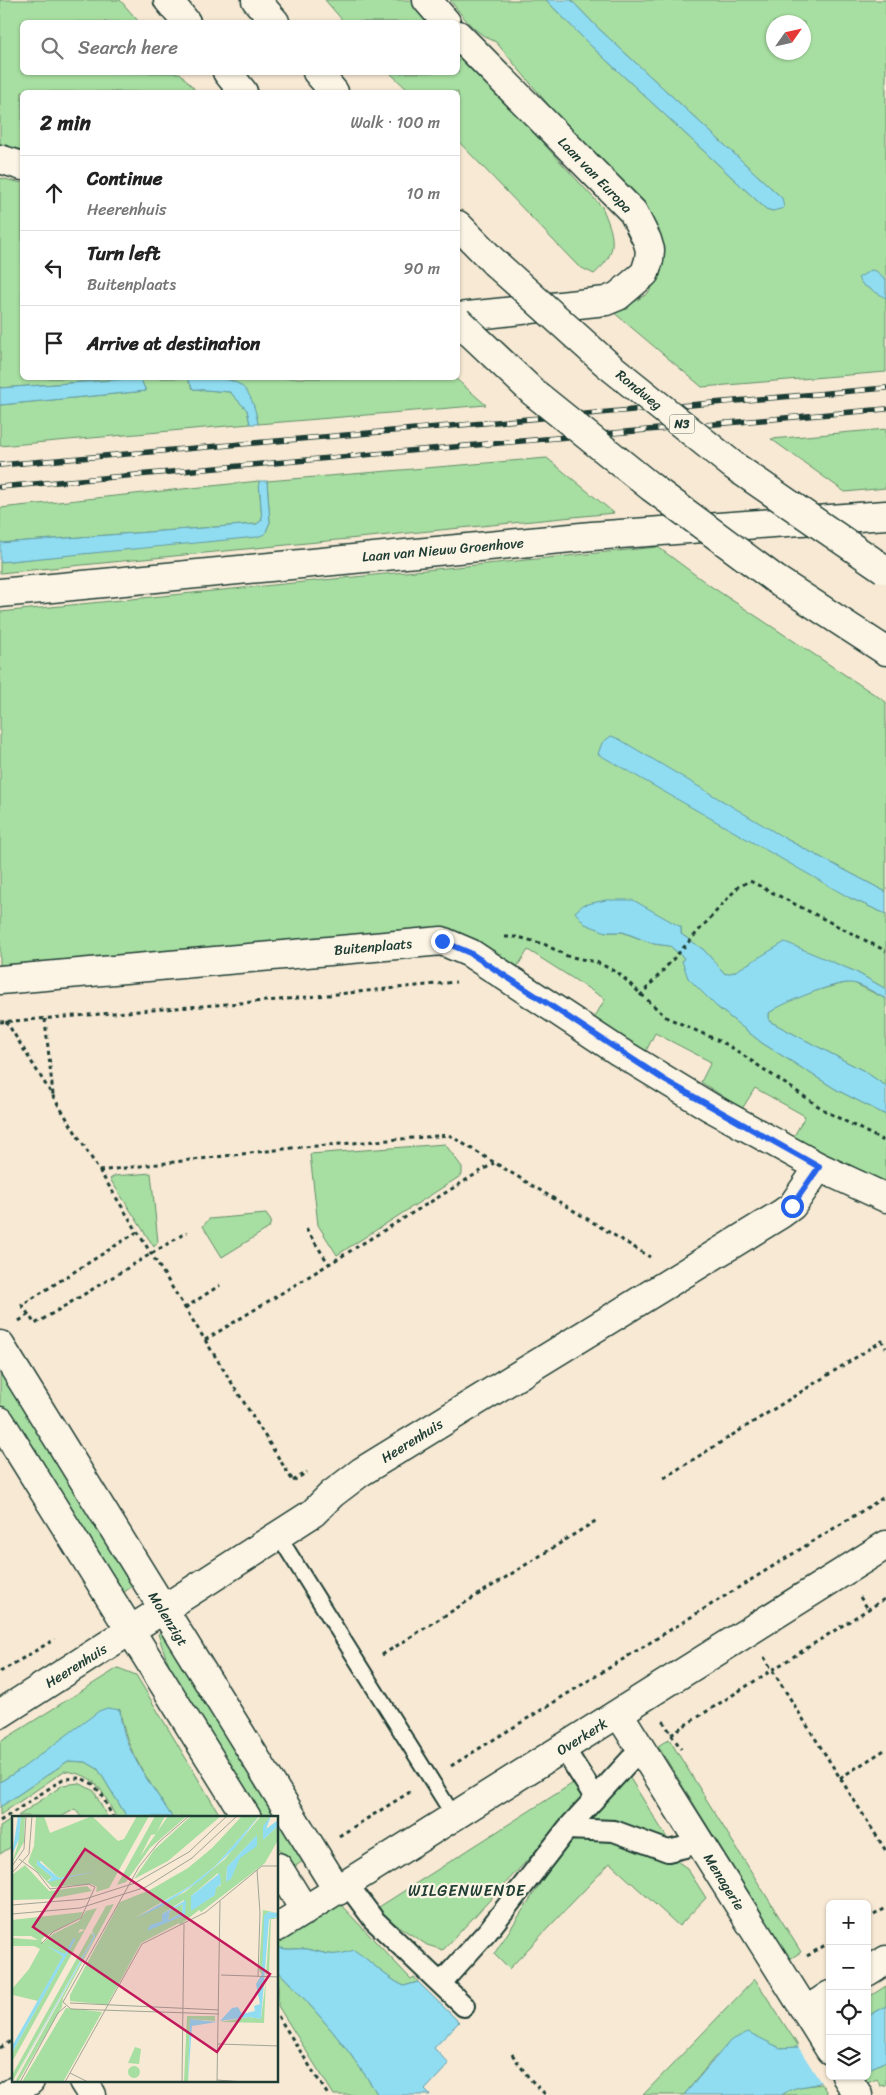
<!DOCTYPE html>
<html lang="en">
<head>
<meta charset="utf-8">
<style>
	body { margin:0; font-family:Sriracha,sans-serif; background:#f6f6f6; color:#222 }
	.controls { position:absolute; right:15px; bottom:15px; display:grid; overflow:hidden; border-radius:8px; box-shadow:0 1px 4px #0004 }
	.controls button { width:45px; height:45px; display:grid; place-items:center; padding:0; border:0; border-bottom:1px solid #e0e0e0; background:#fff; color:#222; font:25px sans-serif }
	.compass { position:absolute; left:766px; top:15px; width:45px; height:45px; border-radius:50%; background:#fff; box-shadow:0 1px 4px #0004; rotate:56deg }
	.stop { position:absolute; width:15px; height:15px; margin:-11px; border:4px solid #2563eb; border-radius:50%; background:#fff }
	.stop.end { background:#2563eb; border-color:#fff; box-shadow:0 1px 5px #0008 }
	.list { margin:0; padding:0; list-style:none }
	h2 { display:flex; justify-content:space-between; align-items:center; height:65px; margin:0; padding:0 20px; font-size:21px }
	h2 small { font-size:16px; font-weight:400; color:#767676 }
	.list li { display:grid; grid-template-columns:32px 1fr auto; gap:15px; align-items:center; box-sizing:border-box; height:75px; padding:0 20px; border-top:1px solid #e0e0e0 }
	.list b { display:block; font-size:19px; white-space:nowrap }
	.list p { margin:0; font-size:16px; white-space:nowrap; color:#767676 }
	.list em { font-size:16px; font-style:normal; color:#767676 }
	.icon { flex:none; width:28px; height:28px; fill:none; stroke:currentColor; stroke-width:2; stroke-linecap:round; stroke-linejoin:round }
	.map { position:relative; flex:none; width:886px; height:2095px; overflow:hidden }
	.search { position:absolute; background:#fff; box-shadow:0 1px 4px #0004; left:20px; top:20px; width:440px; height:55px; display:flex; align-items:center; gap:12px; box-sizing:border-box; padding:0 18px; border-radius:8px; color:#767676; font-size:19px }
	.panel { position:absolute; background:#fff; box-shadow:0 1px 4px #0004; left:20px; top:90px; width:440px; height:290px; border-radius:8px }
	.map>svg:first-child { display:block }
	.green { fill:#a7dea1; stroke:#638e6a; fill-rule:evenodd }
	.water { fill:#90dcf1; stroke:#639ca5 }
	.pier { fill:#f7e9d4 }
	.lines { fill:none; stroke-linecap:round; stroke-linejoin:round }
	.service-casing { stroke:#1f3d34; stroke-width:18 }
	.pedestrian-casing { stroke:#1f3d34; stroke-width:24 }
	.minor-casing { stroke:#1f3d34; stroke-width:31 }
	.tertiary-casing { stroke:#1f3d34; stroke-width:31 }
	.trunk-casing { stroke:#1f3d34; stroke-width:31 }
	.path { stroke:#1f3d34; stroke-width:3; stroke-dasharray:4 4; stroke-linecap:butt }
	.service { stroke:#fcf5e5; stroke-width:14 }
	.pedestrian { stroke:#fcf5e5; stroke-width:20 }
	.minor { stroke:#fcf5e5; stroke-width:28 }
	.tertiary { stroke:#fcf5e5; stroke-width:28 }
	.trunk { stroke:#fcf5e5; stroke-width:28 }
	.rail-casing { stroke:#1f3d34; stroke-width:5.5 }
	.rail { stroke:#fcf5e5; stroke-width:4; stroke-dasharray:11; stroke-linecap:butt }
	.trunk-bridge-casing { stroke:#1f3d34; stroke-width:31; stroke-linecap:butt }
	.trunk-bridge { stroke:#fcf5e5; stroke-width:28 }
	.route { stroke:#2563eb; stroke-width:6 }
	.labels { text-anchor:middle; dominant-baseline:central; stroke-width:4.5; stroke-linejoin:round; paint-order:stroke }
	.shield { fill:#fcf5e5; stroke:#617469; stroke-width:1 }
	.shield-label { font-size:12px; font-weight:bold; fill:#1f3d34 }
	.street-label { font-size:14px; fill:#1f3d34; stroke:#fcf5e5 }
	.quarter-label { font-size:16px; letter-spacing:1px; fill:#1f3d34; stroke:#fcf5e5 }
	.inset-road { fill:none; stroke:#a1a494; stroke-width:1 }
	.view { fill:#c2185b; fill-opacity:0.15; stroke:#c2185b; stroke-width:2.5 }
	.inset-edge { fill:none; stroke:#1f3d34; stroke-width:2.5 }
</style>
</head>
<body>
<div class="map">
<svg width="886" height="2095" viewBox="0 0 886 2095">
	<rect width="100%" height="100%" fill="#f7e9d4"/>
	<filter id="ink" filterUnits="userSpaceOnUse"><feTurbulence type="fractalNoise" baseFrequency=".02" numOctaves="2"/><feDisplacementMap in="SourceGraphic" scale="10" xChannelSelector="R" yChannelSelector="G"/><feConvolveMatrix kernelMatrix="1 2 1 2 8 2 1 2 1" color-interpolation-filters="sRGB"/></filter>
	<g filter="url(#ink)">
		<path class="green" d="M0,0H120L139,22H22V72L180,73L197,92H22V153L0,145Z
			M325,0H415L431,22H344Z
			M450,0H546L589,44L766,209L773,211L782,198L597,27L571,0H886V372L702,387L612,311L628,309L629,305L647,294L654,285L657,272L635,209L496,42C475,34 463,17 450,0ZM774,22H804V52H774Z
			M458,51L602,207C614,235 620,252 594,274L578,266L458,141V92H410L390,73L458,72Z
			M0,178L22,183V378H137L0,388Z
			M140,378H191L188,380L193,389L230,392L247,410L250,424L0,446V405L146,391Z
			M226,378H455L486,405L258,424C255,405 245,384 226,378Z
			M886,429V488L845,492L771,439Z
			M547,458L614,513L0,573V562L265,534L270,522L267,481Z
			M259,481L262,520L257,524L0,543V508Z
			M658,547L709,585L886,702V892L788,840L850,898L886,914V989L854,971L825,960L725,974L704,950L681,934V927L605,932H622L654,944L670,946L684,958L688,978L716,1006L762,1043L837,1090L886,1115V1182L793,1138L805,1116L755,1088L742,1109L701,1082L711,1062L655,1033L645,1053L592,1022L605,999L528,950L515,970L449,928L0,966V612Z
			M852,982L886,999V1086L864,1071L769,1021V1013C788,998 828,986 852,982Z
			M445,1144L462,1167V1175L337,1255L318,1225L310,1154Z
			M151,1173L158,1242L154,1247L110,1179L114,1176Z
			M266,1214L271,1221L269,1228L222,1257L203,1226L209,1219Z
			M0,1358L133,1586L118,1596L0,1404Z
			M168,1628L306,1859L291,1869L278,1847V1818L258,1817C223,1762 177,1697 158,1634Z
			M118,1668L136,1675L221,1817H172C151,1784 124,1749 120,1709L0,1782V1742Z
			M669,1739L801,1952L790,1959L658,1746Z
			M68,1761L86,1762L98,1769L127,1817H116C101,1790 98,1775 64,1771L0,1815V1807Z
			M628,1775L667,1838V1840L583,1825Z
			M581,1778L591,1792L443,1950L427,1945L386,1918L379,1907Z
			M79,1783L94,1791L107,1817H81L75,1809L61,1817L18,1816L63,1785Z
			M11,1820L14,1824V1845L0,1854V1827Z
			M596,1837L671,1857L687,1868L706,1898L679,1926L610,1863L509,1969L494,1954L570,1838Z
			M339,1903L411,1979L414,1977L418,1982L404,1986C386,1978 371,1961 354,1951C330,1958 328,1953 306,1949C296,1948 287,1951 278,1947V1941Z
			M278,1971C315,2009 350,2049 378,2095H334L278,2006Z
			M755,1979L799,2047L780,2048L748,2033L714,2058L684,2095H643Z
			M886,1986V2006L867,2017V1998Z
			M886,2061V2085L880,2086L877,2079L867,2083L862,2076H867V2070Z
			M822,2084L827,2093L824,2095H782L789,2088Z"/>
		<path class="water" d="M546,0H571L597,27L782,198L784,208L773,211L766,209L589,44Z
			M871,270L876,271L886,280V298L863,285L858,278Z
			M140,378L146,391L0,405V388Z
			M191,378C232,378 250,376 258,424H250L247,410L230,392L193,389L188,380Z
			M259,481H267L270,522L265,534L257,537L0,562V543L257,524L262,520Z
			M611,736L619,739L788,840L886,892V914L850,898L598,754L602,743Z
			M606,900H633L681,927V934L704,950L725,974L734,972L785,942L854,971L886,989V999C876,994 861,983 850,983C834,982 782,1003 769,1013V1021L864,1071L886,1086V1115L837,1090L762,1043L716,1006L688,978L682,961L684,958L670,946L654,944L623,932H606L585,924L575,912L583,905Z
			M107,1708L120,1710C121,1748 152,1785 172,1817H127L98,1769L86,1762L68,1761L0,1807V1782L21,1769L99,1711Z
			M278,1947C287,1951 296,1948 306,1949C328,1953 330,1958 354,1950C371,1961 386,1978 404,1986L418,1982L459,2022L434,2048L449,2064L425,2090L430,2095H378C350,2049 315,2009 278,1971Z
			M886,2006V2061L867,2070V2017Z
			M748,2032L780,2048L799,2047L830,2076C816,2090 797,2082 782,2095H684L730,2041Z"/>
		<path class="pier" d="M830,2035V2076H851L823,2086L797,2045Z"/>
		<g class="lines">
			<defs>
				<path id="service" d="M278,1535L455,1818"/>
				<path id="pedestrian" d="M570,1758L595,1797
					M567,1829L631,1759
					M354,1893L374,1920L464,2006
					M441,1983L488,1931L567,1829L614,1831L668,1851L685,1847"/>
				<path id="minor" d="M427,0L446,22
					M458,35L633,212L647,240L650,250L649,260L645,273L618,296L606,301L458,317
					M0,159L22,166
					M0,980L442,941L470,953L618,1051L710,1107L819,1167L886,1198
					M0,1345L338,1891
					M0,1421L247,1818
					M0,1714L313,1513L332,1494L361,1472L781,1214L792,1206L819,1167
					M619,1714L830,2050
					M278,1867L305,1911
					M278,1927L886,1545
					M867,1972L886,1960
					M806,2011L830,1995
					M846,2076L858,2095
					M83,2081L92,2095
					M8,2095L30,2081"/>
				<path id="tertiary" d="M0,593L592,536L886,515"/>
				<path id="trunk" d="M168,0L186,22
					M256,0L275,22
					M227,72L243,92
					M317,72L334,92
					M458,225L494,262
					M775,579L886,651"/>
			</defs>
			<use href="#service" class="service-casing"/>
			<use href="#pedestrian" class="pedestrian-casing"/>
			<use href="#minor" class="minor-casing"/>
			<use href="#tertiary" class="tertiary-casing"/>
			<use href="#trunk" class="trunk-casing"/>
			<path class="path" d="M505,937H518L544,944L567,956L596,962L617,972L666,1017L728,1045L827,1112L886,1142
				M640,996L738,887L750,881L886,951
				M45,1019L53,1095
				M6,1021L293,1481
				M0,1022L278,1000L456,982
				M99,1171L292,1148L449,1135L650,1257
				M306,1229L329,1264
				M137,1232L22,1305L35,1324L187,1232
				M185,1308L220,1285
				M19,1321L29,1314
				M205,1340L494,1163
				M664,1478L882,1341L886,1348
				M293,1481L307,1472
				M860,1597L868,1609
				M382,1655L597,1520
				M764,1657L886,1851
				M0,1672L55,1639
				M663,1721L681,1749
				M671,1734L886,1598
				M451,1766L886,1496
				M840,1778L886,1749
				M0,1821L63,1779L81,1778L93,1784L102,1795L113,1818
				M339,1836L410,1792
				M867,1919L886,1908
				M807,1956L830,1942
				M278,2016L328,2095
				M0,2048L14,2039
				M512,2054L529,2078L546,2095"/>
			<use href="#service" class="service"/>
			<use href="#pedestrian" class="pedestrian"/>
			<use href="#minor" class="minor"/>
			<use href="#tertiary" class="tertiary"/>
			<use href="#trunk" class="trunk"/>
			<defs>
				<path id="rail" d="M0,465L886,388
					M0,487L886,409"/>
			</defs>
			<use href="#rail" class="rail-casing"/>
			<use href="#rail" class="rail"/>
			<defs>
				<path id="trunk-bridge" d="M494,262L607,364L734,466L884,569
					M458,321L533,392L651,487L775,579"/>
			</defs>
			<use href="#trunk-bridge" class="trunk-bridge-casing"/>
			<use href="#trunk-bridge" class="trunk-bridge"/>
		</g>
	</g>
	<g class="lines" filter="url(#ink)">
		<path class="route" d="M442,941L470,953L666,1081L819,1167L792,1206"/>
	</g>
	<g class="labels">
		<rect class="shield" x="669.5" y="414.5" width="25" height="19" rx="4"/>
		<g class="shield-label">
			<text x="682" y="424">N3</text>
		</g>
		<g class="street-label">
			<text transform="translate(595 175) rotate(46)">Laan van Europa</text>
			<text transform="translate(639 390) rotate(39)">Rondweg</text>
			<text transform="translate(443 550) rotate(-5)">Laan van Nieuw Groenhove</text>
			<text transform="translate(373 947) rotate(-5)">Buitenplaats</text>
			<text transform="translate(412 1441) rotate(-32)">Heerenhuis</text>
			<text transform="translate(168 1619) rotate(58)">Molenzigt</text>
			<text transform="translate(76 1666) rotate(-32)">Heerenhuis</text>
			<text transform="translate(582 1737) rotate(-32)">Overkerk</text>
			<text transform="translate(724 1882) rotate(58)">Menagerie</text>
		</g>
		<g class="quarter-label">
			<text x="467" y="1890">WILGENWENDE</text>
		</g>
	</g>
	<g transform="translate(12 1816)">
		<rect width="266" height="266" fill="#f7e9d4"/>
		<path d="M9,0H13L12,26L0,47L6,28ZM24,0H32L38,17L80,0L106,25L112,23L125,0H137L97,72L84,76L85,71L80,68L40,71L16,46L22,30ZM29,45L47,62L86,55L35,65L40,61L24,48ZM143,0H153L144,18L139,19L128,41L156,0H175L138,32L114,66L105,69ZM179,0H209L156,45L122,63L142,34ZM230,0H247L203,50L178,70L122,102L173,76L213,43L249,0H258L251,24L266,10V24L253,47L189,96L187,94L168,109L167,107L129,127L95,189L58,185V179L108,86L138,74L176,52L200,32ZM244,20L225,46L214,65L215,51ZM206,57L209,69L203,72V79L179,94V80ZM172,84L173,99L140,112L150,105V98ZM13,49L37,75L75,70L80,75L38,83L0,84V59ZM102,88L51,182L50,191L6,266H3L83,121L80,115L94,90ZM171,88L170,97L156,104L158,95ZM85,92L73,114L68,113L66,117L73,114L0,246V237L64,122L53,139L35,130L51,140L26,185L1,179L0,173L17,153L28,133L22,130H0V122L26,124L19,120H0V104L71,96L68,102L32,121L29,124L31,127L41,118L67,105L74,95ZM251,94L266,97L256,96L250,159L247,154ZM258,101L266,103H259L257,157L254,159ZM79,117L82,120L0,266V259ZM254,163L252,207L208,206L237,201L249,203ZM54,192L90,196L51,266H10ZM175,200H203V205L178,203L176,266H172ZM123,231L129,233L127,248L116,247ZM116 256a6 6 0 1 1 12 0a6 6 0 1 1-12 0Z" fill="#a7dea1" fill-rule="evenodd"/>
		<path d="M6,0H9L7,23L0,39ZM247,0L223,32L189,64L150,90L123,103L178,70L203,50ZM259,0L254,13L266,4V10L251,24V10ZM245,19V30L228,42L219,63L214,66L215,51ZM25,44L47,62L86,55L36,66L40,61L25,49ZM208,57L209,68L204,72L203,79L179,95V80ZM174,84L173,99L135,115L138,109L150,105V98ZM171,88L170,97L156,104L158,95ZM256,96L266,97V101L257,103L249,203L237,201L208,205L220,192L226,191L230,198L243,195L242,190L248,188L244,168L250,158L252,100ZM79,116L83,119V121L1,266L82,120ZM62,121L63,124L0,237V230L51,140L35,130L53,138ZM178,203L205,206L180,210L176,266Z" fill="#90dcf1" fill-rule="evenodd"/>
		<path class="inset-road" d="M177,0L147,26L127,51L51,186L59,193L207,198M7,43L25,56L38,73L77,68L83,71L69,102L41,116L29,128M0,50L12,33L14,0M245,54L248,97L246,160M0,57L17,38L20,0M0,89L73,83L123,67L177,36L215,0M0,98L68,92L134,71L180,42L225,0M209,159L267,161M58,187L207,194M206,228L267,230M58,257L76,266M205,264L232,266M8,266L46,197L54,190M53,266L130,128L194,96L250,50H267M170,266L172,108M205,266L208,85"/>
		<path class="view" d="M73,33L258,158L205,236L21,111Z"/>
		<rect width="266" height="266" class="inset-edge"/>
	</g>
</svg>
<div class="controls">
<button>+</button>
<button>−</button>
<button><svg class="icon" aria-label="locate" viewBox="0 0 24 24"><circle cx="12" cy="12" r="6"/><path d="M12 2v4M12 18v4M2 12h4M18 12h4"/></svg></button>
<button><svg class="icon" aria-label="layers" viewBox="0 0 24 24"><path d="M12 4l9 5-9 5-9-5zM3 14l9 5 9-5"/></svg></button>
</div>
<svg class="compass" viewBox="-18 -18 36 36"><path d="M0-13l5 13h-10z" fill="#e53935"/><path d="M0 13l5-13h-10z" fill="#767676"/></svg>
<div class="stop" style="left:792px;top:1206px"></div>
<div class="stop end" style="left:442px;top:941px"></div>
<div class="search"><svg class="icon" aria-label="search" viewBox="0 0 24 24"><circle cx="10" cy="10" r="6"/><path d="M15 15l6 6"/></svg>Search here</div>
<section class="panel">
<h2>2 min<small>Walk · 100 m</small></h2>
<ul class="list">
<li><svg class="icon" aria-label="ahead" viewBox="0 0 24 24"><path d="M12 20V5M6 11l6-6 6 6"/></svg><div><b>Continue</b><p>Heerenhuis</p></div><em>10 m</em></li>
<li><svg class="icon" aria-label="left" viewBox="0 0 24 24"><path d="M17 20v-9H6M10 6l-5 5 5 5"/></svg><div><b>Turn left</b><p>Buitenplaats</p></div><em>90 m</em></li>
<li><svg class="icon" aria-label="arrive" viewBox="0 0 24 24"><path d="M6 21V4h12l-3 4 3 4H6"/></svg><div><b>Arrive at destination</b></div></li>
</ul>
</section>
</div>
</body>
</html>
